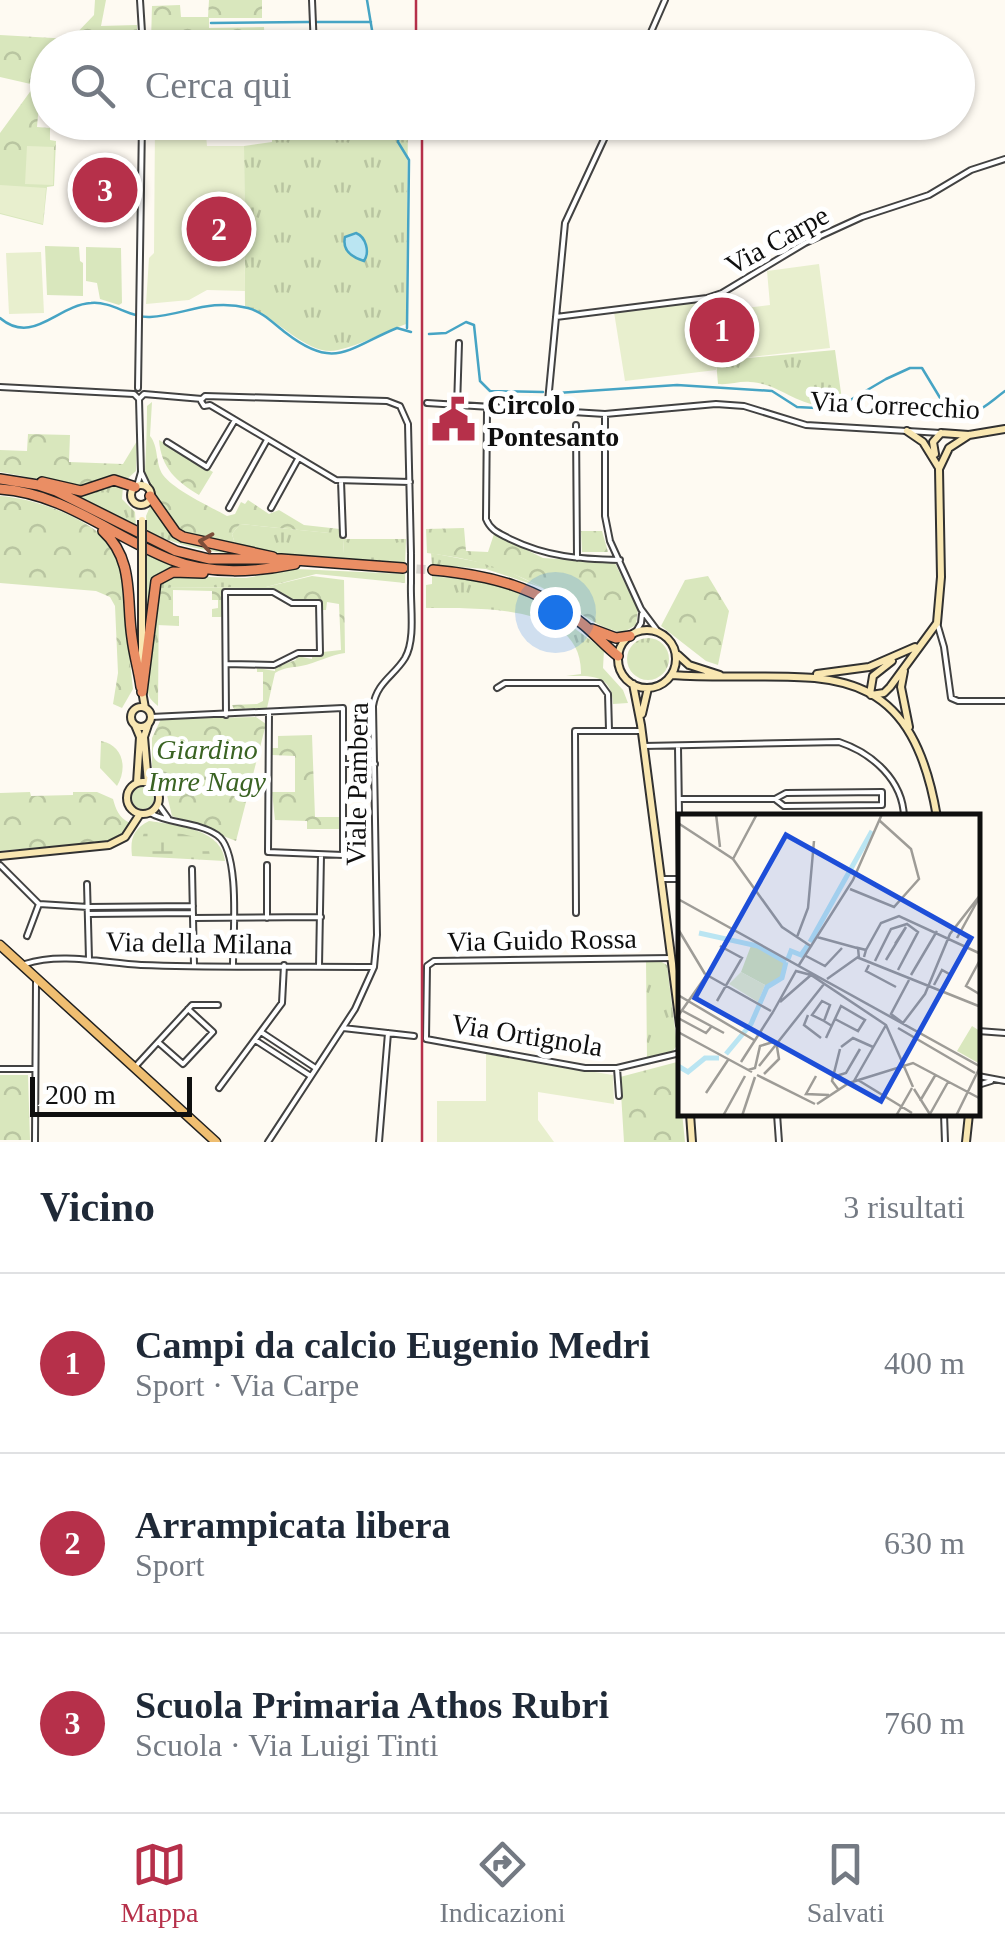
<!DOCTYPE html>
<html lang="it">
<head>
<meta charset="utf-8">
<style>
	body { margin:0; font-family:"Times New Roman",serif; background:#f6f6f7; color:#1f2937 }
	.scale { position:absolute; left:30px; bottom:25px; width:162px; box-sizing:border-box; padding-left:10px; border:5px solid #0f0f0f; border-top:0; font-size:28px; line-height:35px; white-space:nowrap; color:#0f0f0f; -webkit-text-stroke:8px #fff; paint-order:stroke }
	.you { position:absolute; left:555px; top:612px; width:35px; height:35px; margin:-25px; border:8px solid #fff; border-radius:50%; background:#1a73e8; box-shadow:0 0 0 15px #1a73e833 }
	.badge { display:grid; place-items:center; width:65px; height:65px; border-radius:50%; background:#b6304a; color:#fff; font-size:32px; font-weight:700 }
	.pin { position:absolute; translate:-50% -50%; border:5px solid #fff; box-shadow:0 2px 10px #0006 }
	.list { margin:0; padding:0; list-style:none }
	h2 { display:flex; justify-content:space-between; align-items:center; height:130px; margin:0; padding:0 40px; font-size:42px }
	h2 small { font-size:32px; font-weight:400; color:#747a83 }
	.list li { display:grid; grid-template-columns:65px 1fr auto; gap:30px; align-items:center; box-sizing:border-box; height:180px; padding:0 40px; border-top:2px solid #e0e1e3 }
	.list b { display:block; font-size:38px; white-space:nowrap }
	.list p { margin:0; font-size:32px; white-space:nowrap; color:#747a83 }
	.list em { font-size:32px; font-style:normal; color:#747a83 }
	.icon { flex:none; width:55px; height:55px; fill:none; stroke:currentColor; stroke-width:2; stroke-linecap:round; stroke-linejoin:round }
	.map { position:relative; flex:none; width:1005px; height:1142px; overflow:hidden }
	.search { position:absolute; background:#fff; box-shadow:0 2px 8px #0004; left:30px; right:30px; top:30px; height:110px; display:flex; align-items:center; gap:25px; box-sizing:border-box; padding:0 35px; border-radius:55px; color:#747a83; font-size:38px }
	.sheet { height:670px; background:#fff }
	nav { display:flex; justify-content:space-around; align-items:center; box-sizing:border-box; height:140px; border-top:2px solid #e0e1e3; background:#fff; font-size:28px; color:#747a83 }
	nav a { display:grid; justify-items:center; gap:5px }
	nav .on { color:#b6304a }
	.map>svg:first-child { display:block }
	.grass { fill:url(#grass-tufts) }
	.wetland { fill:url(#wetland-marsh) }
	.park { fill:url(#park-crowns) }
	.garden { fill:#d9e7bd }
	.pitch { fill:#e8efce }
	.water { fill:url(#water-ripples); stroke:#46a4c4; stroke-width:2.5 }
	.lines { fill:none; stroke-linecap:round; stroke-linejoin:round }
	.stream { stroke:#46a4c4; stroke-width:2.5 }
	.highway-tunnel { stroke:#dad7d0; stroke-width:9; stroke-dasharray:9 4.5; stroke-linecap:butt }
	.street-casing { stroke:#424242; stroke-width:8 }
	.secondary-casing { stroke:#313131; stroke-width:10 }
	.primary-casing { stroke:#202020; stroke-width:11 }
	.highway-casing { stroke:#202020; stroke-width:12 }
	.street { stroke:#fff; stroke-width:4 }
	.secondary { stroke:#f9e7b2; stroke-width:6 }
	.primary { stroke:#efbe71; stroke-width:8 }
	.highway { stroke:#ea8e64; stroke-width:9 }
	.rail { stroke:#b6304a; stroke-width:2.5 }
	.street-bridge-casing { stroke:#424242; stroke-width:8; stroke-linecap:butt }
	.secondary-bridge-casing { stroke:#313131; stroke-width:10; stroke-linecap:butt }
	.street-bridge { stroke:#fff; stroke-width:4 }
	.secondary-bridge { stroke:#f9e7b2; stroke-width:6 }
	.oneway { stroke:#7c4e3a }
	.labels { text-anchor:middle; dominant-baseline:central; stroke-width:10; stroke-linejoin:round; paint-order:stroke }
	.street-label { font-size:28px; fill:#0f0f0f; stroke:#fff }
	.poi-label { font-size:28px; font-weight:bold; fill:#0f0f0f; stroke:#fff; text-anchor:start }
	.park-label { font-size:28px; font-style:italic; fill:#3a6323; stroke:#fff }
	.inset-river { fill:none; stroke:#bae5f2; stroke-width:5 }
	.inset-road { fill:none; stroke:#9e9c97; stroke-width:2.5 }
	.view { fill:#1d4ed8; fill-opacity:0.15; stroke:#1d4ed8; stroke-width:5 }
	.inset-edge { fill:none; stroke:#0f0f0f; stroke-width:5 }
</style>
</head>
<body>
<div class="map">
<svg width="1005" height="1142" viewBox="0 0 1005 1142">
	<defs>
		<pattern id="grass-tufts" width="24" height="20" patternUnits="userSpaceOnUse" patternTransform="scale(2.5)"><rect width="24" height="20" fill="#d9e7bd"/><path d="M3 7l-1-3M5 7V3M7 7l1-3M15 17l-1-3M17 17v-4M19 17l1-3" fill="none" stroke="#b9c5a1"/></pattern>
		<pattern id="wetland-marsh" width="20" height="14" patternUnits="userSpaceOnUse" patternTransform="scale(2.5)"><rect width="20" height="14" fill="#d9e7bd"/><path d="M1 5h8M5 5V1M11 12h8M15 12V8" fill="none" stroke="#b9c5a1"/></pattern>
		<pattern id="park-crowns" width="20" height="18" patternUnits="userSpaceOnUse" patternTransform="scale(2.5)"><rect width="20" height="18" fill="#d9e7bd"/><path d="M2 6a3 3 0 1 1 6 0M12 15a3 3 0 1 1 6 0" fill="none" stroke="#b9c5a1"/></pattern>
		<pattern id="water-ripples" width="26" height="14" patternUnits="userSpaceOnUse" patternTransform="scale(2.5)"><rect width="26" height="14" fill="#bae5f2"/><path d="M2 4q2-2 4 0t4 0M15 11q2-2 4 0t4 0" fill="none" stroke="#9fc3ce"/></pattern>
	</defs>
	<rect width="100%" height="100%" fill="#fefaf2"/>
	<path class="grass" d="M408,123L406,324C384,332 361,345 338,350C308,358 274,314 245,306L244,146L272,142V124Z
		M835,350L842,400C809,419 783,383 750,382C739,381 730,385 718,384L716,361Z
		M107,485L123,486L122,499L135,512L136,526L73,493L87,495Z
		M151,504L170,531L257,556C217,553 184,549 147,531L146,516Z
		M240,524L330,533L329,553H343L344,539H406L405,564L289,556L235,544L232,534Z
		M431,553L495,565L543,588L486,569L432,565Z
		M147,555L184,569L164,570L151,580L146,645Z
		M296,569L405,574V583L316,574L266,587L159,588L158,706C149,699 147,695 148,684L158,583L173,576L246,578Z
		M432,576L489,582L536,600L604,650L603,668L623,690L628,703L613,704C612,673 590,676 566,676L581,674C583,601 472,609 426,608V585L432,584Z
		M627 659a21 21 0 1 1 42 0a21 21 0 1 1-42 0Z
		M101,741C123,745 128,768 117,786L100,768Z
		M132 798a11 11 0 1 1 22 0a11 11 0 1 1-22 0Z
		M149,821C174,825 222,828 225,861L132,856C130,839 133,829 149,821Z
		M646,960H658L667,965L677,1045L671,1054L647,1058Z"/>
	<path class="wetland" d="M150,826L207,840L210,856L142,854L140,848L145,828Z"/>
	<path class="park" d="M95,0H106L101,26L137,25V47L48,48L47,104L39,103L37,127L50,128V140L56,141L54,186L47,187L43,225L0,214V133L35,85L0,77V35L71,39L94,15Z
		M209,0H262V18H209V28L264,27L265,47H216L215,39L151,41L152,6L180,5L181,17H208Z
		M152,402L150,436C159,447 155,463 163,475C174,490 211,507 227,516L235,514L241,502L245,504L248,500L269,514L279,510L304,525L340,529V538L344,539L343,554L328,553L329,533L240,524L232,534L235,544L184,533C174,525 145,483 145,471C146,453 147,428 147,406Z
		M28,434L70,435L69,462L123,464L137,441L136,471C132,474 129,478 125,481C96,495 33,477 0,472V450L27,451Z
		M159,440L213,472L199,495C177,482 161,468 159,440Z
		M0,496C35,498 98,520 117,553C122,561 123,573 125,583L121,578L133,689L122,708L113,704L118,673L115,606L110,597L96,591L0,583Z
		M464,528L466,551L488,552L494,534L543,558L615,563L638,610L636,625L624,632C599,632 564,600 541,587C503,567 469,558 427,553L426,529Z
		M581,531H602L608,552H582Z
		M312,576L344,580L345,653C329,655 317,663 301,666C290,668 285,667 275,673L267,708L234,709L232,705L257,704L263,701V672H257V668L275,671V667L296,660L297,656L312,659V656L323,655V652L341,650L339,604L327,602L326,610H323L322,600H294L274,589L222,590V617H212V609L218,608V600H212V591L173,590V616H179V626L157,625L158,588L266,587Z
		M708,576L729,611L718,665L706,661L661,626L685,580Z
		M256,717L266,724L236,841L172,816L165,787L152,767V738L161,719Z
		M312,735L315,817H342V829H307V821L275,820L272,792H295V756L272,755V748H278V736Z
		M30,792L31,796L73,795V792H97L113,799C116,809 118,817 130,823L126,831L108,841L0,851V793Z
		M677,1062L685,1142H624L620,1077Z
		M0,1075H28L30,1140H0Z"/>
	<path class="garden" d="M45,246L79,247L80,261L83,263V296L47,295Z
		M86,247L121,248L122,303L119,305L100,299L97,283L86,281Z"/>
	<path class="pitch" d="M155,123L205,124L207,146H244L245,291L207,290L189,300L146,304L149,258L154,253Z
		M27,146L54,147L53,185L25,184Z
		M0,185L46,188L43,224L0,213Z
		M41,252L44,313L9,314L6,253Z
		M819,264L830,348L717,361L716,370L625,381L614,312L712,300L714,312L770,305L767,271Z
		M486,1054L613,1075L614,1104L538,1092V1120L554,1142H437V1101H486Z"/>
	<path class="water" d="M356,233C366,237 370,252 364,261C351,257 342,250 345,237Z"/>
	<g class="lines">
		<path class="stream" d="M367,0L375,48
			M317,22H371
			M211,23L309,22
			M399,122L398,142L409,160L407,328
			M0,318C33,346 57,305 91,303C112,301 130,318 150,317C185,315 209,298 248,308C263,312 274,324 286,333C335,371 348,348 397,328L411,332
			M429,334L446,333L466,322L474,325L480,381L490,391L543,392
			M557,393L677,385L772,391L797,407L835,409L886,379L910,368H922L948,411C977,418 982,408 1005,391"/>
		<path class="highway-tunnel" d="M403,568L433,570"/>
		<defs>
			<path id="street" d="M140,0L143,48
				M312,0L314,48
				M644,48L665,0
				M45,109H48
				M556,317L707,298L722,293L805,243L862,217L929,195L971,170L1005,159
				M0,387L134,394L139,399
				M138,388L142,122
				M139,399L144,394L202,399L205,396L387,401L400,406L408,424L411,553
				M201,401L204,406L210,405L336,480L410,482
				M427,403L605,414L716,404L744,406L806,425L941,433
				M457,407L459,343
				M487,410L486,519C491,531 499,533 510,539C547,557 579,559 620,560
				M547,412L565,223L612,122
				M605,414V516L610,541L641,609L659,633
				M576,425L577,558
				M167,442L207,467L235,420
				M141,472L149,489
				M341,481L343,535
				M137,486L141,472L139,399
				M229,508L267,440
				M271,508L298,459
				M937,623L944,647L951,698L958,701H1005
				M635,633L641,623L642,614
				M226,664L274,665L298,653H320L319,603H292L273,592H225L226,715
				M497,688L505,683H600L608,694L609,730
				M151,717L343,708V855L268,852L269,713
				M644,746L839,742C872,753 903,780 904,817
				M344,764H375
				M679,799H775L786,793L882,792V805L784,806L775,799
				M158,804L168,818
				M150,813C169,824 198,822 217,835C241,851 233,936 233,965
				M0,865L39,904L88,907L193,906
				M192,869L194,965
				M661,879H680L678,747
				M87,884L89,959
				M576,913L575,731H642
				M88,914L193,913
				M193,918L321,917
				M267,918V865
				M27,936L39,904
				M672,958L434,961L427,966L426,1039L585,1068H617L680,1053
				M25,964C61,952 104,963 141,965C218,968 297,966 374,967
				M319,966L321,855
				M343,1028L414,1036
				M978,1031L1005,1033
				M261,1032L314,1067
				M255,1040L309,1075
				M158,1042L183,1064L213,1032L188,1009
				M134,1068L192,1005H218
				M617,1068L619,1096
				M0,1069H34
				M978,1076L1005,1081
				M978,1085L991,1081
				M219,1088L282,1003L284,965
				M777,1114L779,1142
				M944,1114L945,1142
				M35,1142L36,982
				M268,1142L355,1009L374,967L377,935L373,706C377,682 394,676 405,658C416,639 410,605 411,583
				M379,1142L388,1033"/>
			<path id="secondary" d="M907,431L923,442L939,468
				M941,433L969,435L1005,429
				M935,454L933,442L941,433
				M131 495a10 10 0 1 1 20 0a10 10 0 1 1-20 0Z
				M618 659a29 29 0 1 1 58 0a29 29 0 1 1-58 0Z
				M678,655L689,665L720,675
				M142,664V560
				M904,671L901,687L909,727
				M817,674L869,667L915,647
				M672,675C806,685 907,639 937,817
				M633,684L641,725L680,1025
				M142,691L145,708
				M870,694L873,676L892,661
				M871,695L884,693L890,687L937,623L941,577L939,469L949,448L969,435
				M131 717a10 10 0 1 1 20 0a10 10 0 1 1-20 0Z
				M642,714L648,688
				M135,725L140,737L137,783
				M148,725L144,737L148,783
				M127 798a16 16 0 1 1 32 0a16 16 0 1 1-32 0Z
				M0,856L109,845L125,837L140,814
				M690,1114L692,1142
				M966,1142L969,1114"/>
			<path id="primary" d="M0,945L216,1142"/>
			<path id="highway" d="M0,479L38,485L56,491L176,551L209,559H281L403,568
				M42,482L81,491L114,480L135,487
				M0,489C64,493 113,537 172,560C209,575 257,572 295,564
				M150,496L176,533L183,537L273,557
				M103,531C135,560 126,600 132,638C134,655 139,671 141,687
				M433,570C490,575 538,587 584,625C596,635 606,647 618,656
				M592,629L616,638L630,636
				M142,692L156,581L173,572L203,573"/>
		</defs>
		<use href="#street" class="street-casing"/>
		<use href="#secondary" class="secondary-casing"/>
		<use href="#primary" class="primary-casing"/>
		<use href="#highway" class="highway-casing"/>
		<use href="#street" class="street"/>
		<use href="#secondary" class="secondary"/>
		<use href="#primary" class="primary"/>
		<use href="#highway" class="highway"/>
		<path class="rail" d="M416,0V48
			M422,1142V122"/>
		<defs>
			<path id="street-bridge" d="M411,583V554"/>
			<path id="secondary-bridge" d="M142,520V560"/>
		</defs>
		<use href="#street-bridge" class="street-bridge-casing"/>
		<use href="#secondary-bridge" class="secondary-bridge-casing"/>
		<use href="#street-bridge" class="street-bridge"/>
		<use href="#secondary-bridge" class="secondary-bridge"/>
	</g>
	<defs><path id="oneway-chevron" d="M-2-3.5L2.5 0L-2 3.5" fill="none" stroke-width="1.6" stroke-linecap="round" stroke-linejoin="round" transform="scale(2.5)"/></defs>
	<use class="oneway" href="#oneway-chevron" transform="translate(206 542) rotate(-170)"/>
	<defs>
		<symbol id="civic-bare" viewBox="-9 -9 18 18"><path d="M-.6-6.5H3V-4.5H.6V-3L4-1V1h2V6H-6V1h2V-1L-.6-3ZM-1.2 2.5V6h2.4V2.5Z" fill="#b6304a" stroke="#fff" stroke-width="2.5" paint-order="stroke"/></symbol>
	</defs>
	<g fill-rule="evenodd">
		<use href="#civic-bare" x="422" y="388" width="63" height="63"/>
	</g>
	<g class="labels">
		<g class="street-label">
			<text transform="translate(777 240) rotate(-29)">Via Carpe</text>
			<text transform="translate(895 405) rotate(3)">Via Correcchio</text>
			<text transform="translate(357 784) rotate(-89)">Viale Pambera</text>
			<text transform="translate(542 940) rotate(-1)">Via Guido Rossa</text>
			<text transform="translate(199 943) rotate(1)">Via della Milana</text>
			<text transform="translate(527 1035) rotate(9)">Via Ortignola</text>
		</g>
		<g class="poi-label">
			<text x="487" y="404">Circolo<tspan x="487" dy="32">Pontesanto</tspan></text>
		</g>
		<g class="park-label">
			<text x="207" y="749">Giardino<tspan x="207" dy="32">Imre Nagy</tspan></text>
		</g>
	</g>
	<g transform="translate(678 814)">
		<rect width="302" height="302" fill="#fefaf2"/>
		<path d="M74,129L107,148L104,163L89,172L63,158ZM294,212L302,217V250L279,237Z" fill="#d9e7bd"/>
		<path d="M63,158L87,171L80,188L51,170Z" fill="#e8efce"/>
		<path class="inset-river" d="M21,119L80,132L108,148M132,128L194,17M110,145L113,137L123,141L130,131M48,240L73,210L89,173L104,164L108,148M0,252L10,258L27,244H41"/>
		<path class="inset-road" d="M38,0L42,33M0,9L55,45L104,113L134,133M55,45L79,0M172,75L216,93L241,65L233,35L202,7M0,85L303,253M0,115L27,160M119,123L130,94L136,27M139,123L179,134M279,124L301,84M188,136L203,109L221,102L303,140M128,142L147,152L164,134M186,143L188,136L180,134L181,144L303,193M303,144L288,172L303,181M208,146L228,113L217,130M197,147L213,115L229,110L240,118L220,156M121,151L175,66L204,0M191,151L188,157L218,173M27,160L93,197M233,161L259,117M149,165L180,143M231,166L213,200L225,209L247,180L272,120L303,80M256,171L264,156L273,161L266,175M0,181L76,226M39,187L64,144L42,132M102,188L133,161M5,197L46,219M95,198L118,157L133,161L208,211L235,273M130,201L126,211L143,224M0,202L28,162M0,204L28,219L34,212M146,207L152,191L144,187L134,201L146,207L154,212M220,214L297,259M0,218L74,258M148,224L163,192L187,206L180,217L157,205M163,233L175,224L195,233M63,248L95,198M81,252L146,170M70,256L77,254L82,232L95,228M86,260L101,245L98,227M79,261L137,290M138,262L128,280L151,281M158,262L168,259L182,235M180,266L234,299M176,267L208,211M160,275L154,267L162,235M236,275L253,302M28,279L50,246M242,287L258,260M139,290L171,269L235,249L303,285M252,300L270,268M45,302L67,262M64,302L77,263M218,302L234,274M278,302L301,255"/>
		<path class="view" d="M108,21L293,124L203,287L17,184Z"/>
		<rect width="302" height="302" class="inset-edge"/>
	</g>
</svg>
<div class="scale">200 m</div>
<div class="you"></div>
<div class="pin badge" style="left:722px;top:330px">1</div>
<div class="pin badge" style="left:219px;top:229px">2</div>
<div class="pin badge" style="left:105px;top:190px">3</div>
<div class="search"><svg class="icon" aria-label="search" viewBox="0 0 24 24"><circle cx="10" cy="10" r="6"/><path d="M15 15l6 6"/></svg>Cerca qui</div>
</div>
<section class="sheet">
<h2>Vicino<small>3 risultati</small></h2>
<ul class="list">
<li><span class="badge">1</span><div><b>Campi da calcio Eugenio Medri</b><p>Sport · Via Carpe</p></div><em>400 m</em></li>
<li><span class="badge">2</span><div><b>Arrampicata libera</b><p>Sport</p></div><em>630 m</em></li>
<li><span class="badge">3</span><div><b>Scuola Primaria Athos Rubri</b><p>Scuola · Via Luigi Tinti</p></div><em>760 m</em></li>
</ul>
</section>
<nav>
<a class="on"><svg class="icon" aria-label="map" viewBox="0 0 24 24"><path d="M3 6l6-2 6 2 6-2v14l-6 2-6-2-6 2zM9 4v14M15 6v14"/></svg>Mappa</a>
<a><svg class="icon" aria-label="directions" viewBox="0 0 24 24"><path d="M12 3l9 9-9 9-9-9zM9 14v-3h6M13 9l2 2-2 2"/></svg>Indicazioni</a>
<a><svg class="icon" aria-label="saved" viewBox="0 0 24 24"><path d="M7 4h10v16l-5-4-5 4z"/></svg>Salvati</a>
</nav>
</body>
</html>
